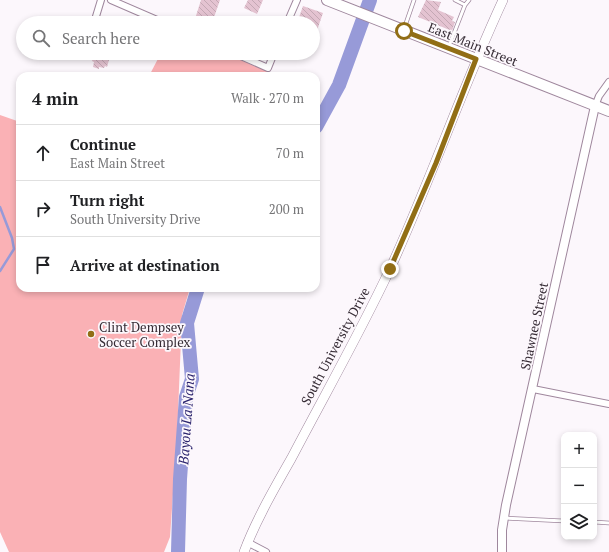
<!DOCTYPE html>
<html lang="en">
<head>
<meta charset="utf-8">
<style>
	body { margin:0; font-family:"PT Serif",serif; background:#f2f2f2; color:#202124 }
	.controls { position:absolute; right:12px; bottom:12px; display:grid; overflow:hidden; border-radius:8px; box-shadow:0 2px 6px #0003 }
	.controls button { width:36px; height:36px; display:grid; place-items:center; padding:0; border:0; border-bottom:1px solid #e0e0e0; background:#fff; color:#202124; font:20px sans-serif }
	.stop { position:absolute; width:12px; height:12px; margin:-9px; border:3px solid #916e15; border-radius:50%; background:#fff }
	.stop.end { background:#916e15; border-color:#fff; box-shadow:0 1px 4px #0008 }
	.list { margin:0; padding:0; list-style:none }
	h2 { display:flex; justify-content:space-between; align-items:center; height:52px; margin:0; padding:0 16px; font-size:17px }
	h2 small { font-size:13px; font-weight:400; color:#757577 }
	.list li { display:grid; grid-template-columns:26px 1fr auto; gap:12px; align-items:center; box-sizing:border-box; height:56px; padding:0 16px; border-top:1px solid #e0e0e0 }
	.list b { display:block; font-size:15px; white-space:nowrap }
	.list p { margin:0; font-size:13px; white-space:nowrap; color:#757577 }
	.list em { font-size:13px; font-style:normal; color:#757577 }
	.icon { flex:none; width:22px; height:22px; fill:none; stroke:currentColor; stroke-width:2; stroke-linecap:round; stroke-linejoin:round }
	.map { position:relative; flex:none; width:609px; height:552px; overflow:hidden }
	.search { position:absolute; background:#fff; box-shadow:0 2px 6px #0003; left:16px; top:16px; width:304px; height:44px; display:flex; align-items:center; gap:10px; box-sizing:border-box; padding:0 14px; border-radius:22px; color:#757577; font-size:15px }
	.panel { position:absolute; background:#fff; box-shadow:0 2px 6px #0003; left:16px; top:72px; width:304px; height:220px; border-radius:12px }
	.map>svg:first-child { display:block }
	.pitch { fill:#fab1b5 }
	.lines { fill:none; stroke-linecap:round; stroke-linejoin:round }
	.stream { stroke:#979ad8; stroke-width:2.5 }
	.river { stroke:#979ad8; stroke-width:14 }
	.building { fill:url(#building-back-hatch) }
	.service-casing { stroke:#9f879d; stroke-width:4.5 }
	.minor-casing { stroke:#9f879d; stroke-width:8 }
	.tertiary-casing { stroke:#9f879d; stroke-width:10 }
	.secondary-casing { stroke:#9f879d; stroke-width:10 }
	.primary-casing { stroke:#9f879d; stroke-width:12 }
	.service { stroke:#fff; stroke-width:3 }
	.minor { stroke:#fff; stroke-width:6 }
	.tertiary { stroke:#fff; stroke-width:8 }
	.secondary { stroke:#fff; stroke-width:9 }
	.primary { stroke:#fff; stroke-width:10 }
	.route { stroke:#916e15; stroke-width:5 }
	.poi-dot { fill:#916e15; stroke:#fcf7fc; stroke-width:1.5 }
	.labels { text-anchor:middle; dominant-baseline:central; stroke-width:3.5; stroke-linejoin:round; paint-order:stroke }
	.street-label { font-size:13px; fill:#362c35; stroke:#fcf7fc }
	.poi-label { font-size:13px; fill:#362c35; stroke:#fcf7fc; text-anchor:start }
	.water-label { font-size:14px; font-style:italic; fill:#2b246d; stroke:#fcf7fc }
</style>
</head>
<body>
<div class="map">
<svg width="609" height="552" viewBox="0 0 609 552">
	<defs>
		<pattern id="building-back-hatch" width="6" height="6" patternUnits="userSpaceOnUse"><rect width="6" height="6" fill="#e4c3d1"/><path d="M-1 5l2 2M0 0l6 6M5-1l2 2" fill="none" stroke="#c4a8b4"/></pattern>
	</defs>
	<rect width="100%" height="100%" fill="#fcf7fc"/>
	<path class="pitch" d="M161,53H224L279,76H149Z
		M0,115L20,122V288H190L182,315L177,437L170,537L164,552H9L0,532Z"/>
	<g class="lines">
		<path class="stream" d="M0,207L12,238L14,249L0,271"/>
		<path class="river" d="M316,127L339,85L370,0
			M178,552L180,479L186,397L192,379L187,323L198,288"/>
	</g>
	<path class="building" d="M201,0H220L212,23L194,22Z
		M248,0H263L257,14L244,8Z
		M426,0L441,2L438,10L454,17L452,21L455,22L452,31L418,17Z
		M303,6L323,13L314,39L313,23H297Z
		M94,53H111L107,67L105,66L104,68L99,67V69L93,67L94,62L92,61Z"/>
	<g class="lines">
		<defs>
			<path id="service" d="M455,0L465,5L469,0
				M404,29L414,0
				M449,46L465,5
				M505,518L564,521
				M594,522L609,523"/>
			<path id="minor" d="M111,0L164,23
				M94,23L101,0
				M287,23L297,0
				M234,53L268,68L274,53
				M595,106L599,96L609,82
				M533,389L609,404
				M247,542L266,552"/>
			<path id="tertiary" d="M502,552V530L506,505L595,106"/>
			<path id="secondary" d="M244,552C256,520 274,489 291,459C324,396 360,333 390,269C431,180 462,88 503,0"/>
			<path id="primary" d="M327,0L609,111"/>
		</defs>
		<use href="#service" class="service-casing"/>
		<use href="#minor" class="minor-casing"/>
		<use href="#tertiary" class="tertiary-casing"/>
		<use href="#secondary" class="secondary-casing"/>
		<use href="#primary" class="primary-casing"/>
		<use href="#service" class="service"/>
		<use href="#minor" class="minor"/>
		<use href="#tertiary" class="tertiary"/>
		<use href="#secondary" class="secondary"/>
		<use href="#primary" class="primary"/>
	</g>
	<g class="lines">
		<path class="route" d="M390,269L436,163L476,59L404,31"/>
	</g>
	<circle class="poi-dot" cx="91" cy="334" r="4"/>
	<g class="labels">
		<g class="street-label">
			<text transform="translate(473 44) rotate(22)">East Main Street</text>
			<text transform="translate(534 326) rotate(-78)">Shawnee Street</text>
			<text transform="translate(335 346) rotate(-62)">South University Drive</text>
		</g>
		<g class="poi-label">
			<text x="99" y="327">Clint Dempsey<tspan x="99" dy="15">Soccer Complex</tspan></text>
		</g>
		<g class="water-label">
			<text transform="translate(186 419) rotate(-86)">Bayou La Nana</text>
		</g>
	</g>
</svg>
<div class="controls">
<button>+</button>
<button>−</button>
<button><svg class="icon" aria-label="layers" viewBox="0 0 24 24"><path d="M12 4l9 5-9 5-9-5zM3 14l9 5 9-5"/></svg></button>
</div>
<div class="stop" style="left:404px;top:31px"></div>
<div class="stop end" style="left:390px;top:269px"></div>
<div class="search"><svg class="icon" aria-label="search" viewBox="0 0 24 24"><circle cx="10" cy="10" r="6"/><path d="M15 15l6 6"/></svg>Search here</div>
<section class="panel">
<h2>4 min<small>Walk · 270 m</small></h2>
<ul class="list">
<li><svg class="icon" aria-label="ahead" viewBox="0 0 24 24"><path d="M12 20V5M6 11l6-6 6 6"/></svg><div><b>Continue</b><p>East Main Street</p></div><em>70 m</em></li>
<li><svg class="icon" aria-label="right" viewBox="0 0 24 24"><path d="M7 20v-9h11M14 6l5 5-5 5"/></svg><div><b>Turn right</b><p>South University Drive</p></div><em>200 m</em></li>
<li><svg class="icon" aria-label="arrive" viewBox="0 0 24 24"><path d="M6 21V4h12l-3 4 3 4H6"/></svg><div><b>Arrive at destination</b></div></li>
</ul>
</section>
</div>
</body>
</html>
